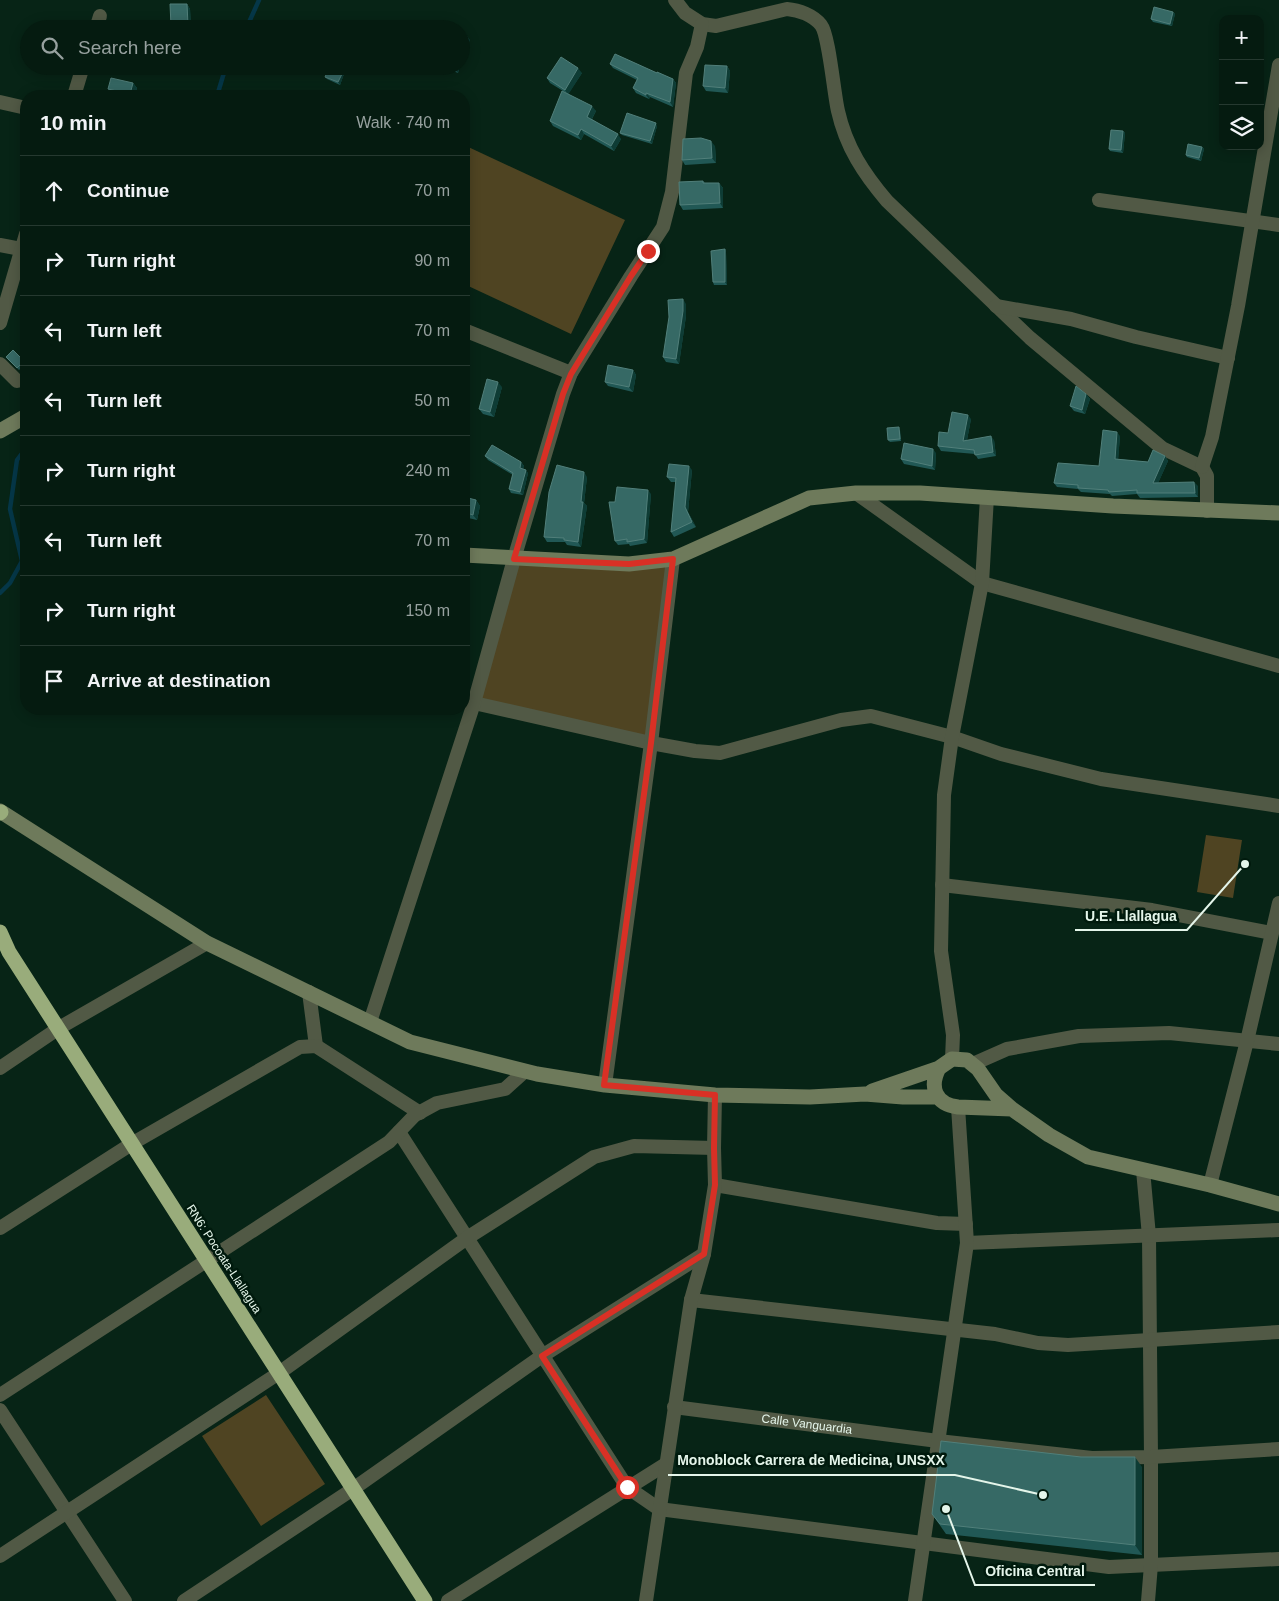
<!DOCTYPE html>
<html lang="en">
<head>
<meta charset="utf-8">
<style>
	body { margin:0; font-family:Helvetica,sans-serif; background:#0e2419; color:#f1f3f6 }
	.controls { position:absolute; right:15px; top:15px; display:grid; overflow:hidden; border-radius:10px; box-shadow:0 2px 12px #0003 }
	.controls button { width:45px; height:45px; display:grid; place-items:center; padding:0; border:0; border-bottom:1px solid #263930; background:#051b10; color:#f1f3f6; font:25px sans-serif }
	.stop { position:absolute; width:15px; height:15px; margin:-11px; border:4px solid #d93025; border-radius:50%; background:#fff }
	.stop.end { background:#d93025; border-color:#fff; box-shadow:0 1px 5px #0008 }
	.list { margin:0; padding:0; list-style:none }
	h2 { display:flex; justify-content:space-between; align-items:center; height:65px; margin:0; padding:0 20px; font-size:21px }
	h2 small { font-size:16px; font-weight:400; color:#97a19f }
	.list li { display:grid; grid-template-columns:32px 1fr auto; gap:15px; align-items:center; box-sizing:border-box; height:70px; padding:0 20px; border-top:1px solid #263930 }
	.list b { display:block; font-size:19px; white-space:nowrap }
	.list em { font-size:16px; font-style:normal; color:#97a19f }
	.icon { flex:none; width:28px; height:28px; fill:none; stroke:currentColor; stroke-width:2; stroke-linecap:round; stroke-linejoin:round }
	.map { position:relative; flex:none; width:1279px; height:1601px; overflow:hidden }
	.search { position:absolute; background:#051b10; box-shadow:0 2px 12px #0003; left:20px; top:20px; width:450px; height:55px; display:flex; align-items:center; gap:12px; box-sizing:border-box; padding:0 18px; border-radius:28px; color:#97a19f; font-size:19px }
	.panel { position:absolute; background:#051b10; box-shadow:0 2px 12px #0003; left:20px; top:90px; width:450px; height:625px; border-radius:20px }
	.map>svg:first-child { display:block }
	.green { fill:#4f4422 }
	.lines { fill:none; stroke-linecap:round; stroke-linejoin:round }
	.stream { stroke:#053748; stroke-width:4.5 }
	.street { stroke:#515945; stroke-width:14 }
	.secondary { stroke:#6e7a5b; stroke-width:15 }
	.highway { stroke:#99ac7b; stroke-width:15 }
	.wall { fill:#215855 }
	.shaded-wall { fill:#0e3c35 }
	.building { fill:#366965; stroke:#517f7a }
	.route { stroke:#d93025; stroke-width:6 }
	.labels { text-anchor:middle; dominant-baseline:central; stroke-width:5; stroke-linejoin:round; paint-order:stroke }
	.street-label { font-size:12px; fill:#e4f5ea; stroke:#001a0d }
	.leader { fill:none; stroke:#e4f5ea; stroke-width:2 }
	.callout-dot { fill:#e4f5ea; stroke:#001a0d; stroke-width:2 }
	.callout-label { font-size:14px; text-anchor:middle; font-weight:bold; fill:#e4f5ea; stroke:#001a0d; stroke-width:5; stroke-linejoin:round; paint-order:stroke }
</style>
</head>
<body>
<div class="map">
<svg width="1279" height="1601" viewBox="0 0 1279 1601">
	<rect width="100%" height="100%" fill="#072416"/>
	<path class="green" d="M464,145L625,220L571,334L464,284Z
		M514,559H673L651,743L474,703Z
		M1206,835L1242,840L1233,898L1197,892Z
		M266,1395L325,1484L261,1526L202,1436Z"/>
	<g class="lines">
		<path class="stream" d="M246,29L259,0
			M217,96L226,66
			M0,593L10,583L22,561L10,509L17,460L26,448"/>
		<g class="street">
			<path d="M675,0L685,13L702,24L716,26L787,9C799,10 813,15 821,25C829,35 834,95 838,111C846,147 864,174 887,201L1030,338L1162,448L1202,467L1207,476V511"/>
			<path d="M96,29L100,16"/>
			<path d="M74,96L83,66"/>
			<path d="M0,102L26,108"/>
			<path d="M1099,200L1279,225"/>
			<path d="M0,245L21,249"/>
			<path d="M996,306L1071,319L1136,337L1228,358"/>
			<path d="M0,323L26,234"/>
			<path d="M464,330L571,373"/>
			<path d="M0,364L17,381"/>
			<path d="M1202,467L1212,437L1238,306L1279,65"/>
			<path d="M856,493L982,583L1279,666"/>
			<path d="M474,703L651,743L695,751L720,753L841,720L871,716L952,737L1001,754L1101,779L1279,806"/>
			<path d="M942,885L1152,910L1271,933"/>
			<path d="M309,992L316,1046"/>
			<path d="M370,1022L474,703L514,559L563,394L571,373L631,276L663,227L672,192L686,73L697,47L702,24"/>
			<path d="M952,1059L953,1035L941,951L944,795L952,737L982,583L987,497"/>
			<path d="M973,1064L1007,1049L1079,1036L1169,1033L1279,1044"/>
			<path d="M0,1068L59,1028L207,943"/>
			<path d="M605,1085L651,743L673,559"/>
			<path d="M399,1132L627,1487L659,1509L1109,1567L1279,1559"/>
			<path d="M1143,1170L1149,1236L1151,1457V1565L1148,1601"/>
			<path d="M715,1185L937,1223L966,1224"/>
			<path d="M1210,1185L1247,1041L1279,903"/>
			<path d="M0,1228L133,1143L300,1047L316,1046L420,1113"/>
			<path d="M967,1243L1279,1230"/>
			<path d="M691,1300L995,1334L1038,1343L1068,1345L1279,1332"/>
			<path d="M0,1395L389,1142L415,1115L437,1103L505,1089L525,1071"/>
			<path id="s1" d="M674,1407L938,1441L1092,1458L1151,1457L1279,1449"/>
			<path d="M0,1410L125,1601"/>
			<path d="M0,1556L279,1373L467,1238L594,1157L634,1146L714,1148"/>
			<path d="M184,1601L353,1489L542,1356L704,1254"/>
			<path d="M448,1601L666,1464"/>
			<path d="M646,1601L691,1300L704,1254L715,1185L714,1148L715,1095"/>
			<path d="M915,1601L967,1243L958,1107"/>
		</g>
		<path class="secondary" d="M0,431L26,416
			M464,555L629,564L673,559L809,498L856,493H920L1113,506L1279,513
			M0,811L207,943L410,1042L537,1074L605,1085L715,1095L810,1097L865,1094L903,1097H938
			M939,1068C929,1087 935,1104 958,1107L1012,1109
			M872,1091L939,1068L952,1059L967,1060L978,1069L996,1095L1012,1109L1049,1135L1088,1157L1210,1185L1279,1204"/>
		<path class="highway" d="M0,813L1,812
			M0,932L9,952L425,1601"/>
	</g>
	<path class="wall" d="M187,4L190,9L191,29H173L171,26Z
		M1173,12L1175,14L1172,26L1153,22L1151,19Z
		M610,64L657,73L673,79L676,83L673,107L650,97L649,99L636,93L633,88L637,80L613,68Z
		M440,66H460L458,73Z
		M727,66L730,71L728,93L706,91L703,86Z
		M343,72L344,74L340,85L327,79L325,77Z
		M582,73L568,94L596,111L592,119L621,139L614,151L584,134L581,140L553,126L550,121L568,94L550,83L547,78Z
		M133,83L137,88L135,96H121L112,94L108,89Z
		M657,126L652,144L622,135L620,133Z
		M1123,131L1125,133L1123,153L1110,151L1109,149Z
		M715,146L716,163L685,165L682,160Z
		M1202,147L1204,149L1201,161L1187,157L1186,155Z
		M703,181L705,183H719L723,188V208L683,210L680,205Z
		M725,249L726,252L727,285H714L713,282Z
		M686,304V316L679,364L666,362L663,357Z
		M6,357L24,361L26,363L19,370Z
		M633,370L636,375L633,392L608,386L605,382Z
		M502,387L494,417L483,414L479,409Z
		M1086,394L1090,399L1085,414L1074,411L1070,406Z
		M971,419L967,440H994L996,456L978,459L975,454L941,451L938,446L948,433Z
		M900,430L901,441L890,442L888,440Z
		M1120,436L1118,459L1148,462L1165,456L1168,461L1158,483L1198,486V497L1140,498L1137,494L1112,496L1110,494L1081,492L1078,489L1057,487L1054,483L1099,466Z
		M936,453L935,470L904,464L901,459Z
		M485,456L521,462L524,466L523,469L528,473L523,495L511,493L509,489L513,475L488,460Z
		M692,470L688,512L696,527L674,537L671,532L676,482H671L667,477Z
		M587,477L584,503L587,506L581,547L567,545L565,542H547L544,537Z
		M651,494L647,543L630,546L629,544L618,545L615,541V502Z
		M464,497L476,500L480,506L477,520L464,517Z
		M1142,1467V1555L946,1534L932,1514Z"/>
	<path class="shaded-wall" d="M187,4L190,9L191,29L188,25Z
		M1173,12L1175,14L1172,26L1170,24Z
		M465,33L470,40L461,64V43Z
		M454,66H460L458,73Z
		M727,66L730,71L728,93L725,88Z
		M578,68L582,73L568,95L565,90Z
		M343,72L344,74L340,85L338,82Z
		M673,79L676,83L673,107L670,102Z
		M133,83L137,88L135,96H132L130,94Z
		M646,93L650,97L649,99L646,95Z
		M592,106L596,111L590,122L587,117Z
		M656,123L657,126L652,144L650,141Z
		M581,129L584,134L581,140L578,135Z
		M1123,131L1125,133L1123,153L1121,150Z
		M618,134L621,139L614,151L611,146Z
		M711,141L715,146L716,163L712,158Z
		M1202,147L1204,149L1201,161L1199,158Z
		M719,183L723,188V208L720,203Z
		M725,249L726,252L727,285L725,282Z
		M683,299L686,304V316L679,364L676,359Z
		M633,370L636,375L633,392L629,387Z
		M498,382L502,387L494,417L490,412Z
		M1086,394L1090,399L1085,414L1082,410Z
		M968,415L971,419L966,445L963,441Z
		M1117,432L1120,436L1118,463L1115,459Z
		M991,436L994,440L996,456L993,452Z
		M933,449L936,453L935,470L932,466Z
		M1165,456L1168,461L1156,488L1153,483Z
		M521,462L524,466L523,472L520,468Z
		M689,466L692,470L688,512L696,527L692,522L685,507Z
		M526,470L528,473L523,495L520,492Z
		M584,472L587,477L584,503L587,506L581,547L578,542L581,502Z
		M1194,482L1198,486V497L1195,493Z
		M648,490L651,494L647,543L644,539Z
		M476,500L480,506L477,520L473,515Z
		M1135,1457L1142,1467V1555L1135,1545Z"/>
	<path class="building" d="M170,4H187L188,25L171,26Z
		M1154,7L1173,12L1170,24L1151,19Z
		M431,21L453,29H428Z
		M461,32L465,33L461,43Z
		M615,54L657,73V72L673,79L670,102L646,93V95L633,88L638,78L610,64Z
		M561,57L578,68L565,90L547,78Z
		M705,65L727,66L725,88L703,86Z
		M330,66L343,72L338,82L325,77Z
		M111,78L133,83L130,94L108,89Z
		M562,91L592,106L587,117L618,134L611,146L581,129L578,135L550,121Z
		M627,113L656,123L650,141L620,133Z
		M1111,130L1123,131L1121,150L1109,149Z
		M701,138L711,141L712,158L682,160L683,139Z
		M1188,144L1202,147L1199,158L1186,155Z
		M703,181V183H719L720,203L680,205L679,182Z
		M725,249V282H713L711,251Z
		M683,299V311L676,359L663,357L669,317L668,300Z
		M13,350L24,361L17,368L6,357Z
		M608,365L633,370L629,387L605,382Z
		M487,379L498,382L490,412L479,409Z
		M1076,386L1086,394L1082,410L1070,406Z
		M952,412L968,415L963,441L991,436L993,452L975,455L974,450L938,446L939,432L948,433Z
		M899,427L900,439L888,440L887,428Z
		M1103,430L1117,432L1115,459L1148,462L1153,450L1165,456L1153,483L1194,482L1195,493H1137V490L1109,492L1108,490L1078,488V485L1054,483L1058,463L1099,466Z
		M904,443L933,449L932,466L901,459Z
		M492,445L521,462L520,468L526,470L520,492L509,489L513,473L485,456Z
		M669,464L689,466L685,507L692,522L671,532L676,478L667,477Z
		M557,465L584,472L581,502H583L578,542L564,540V538L544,537L549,492Z
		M617,487L648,490L644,539L627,542V539L615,541L609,502H615Z
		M464,497L476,500L473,515L464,512Z
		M941,1441L1081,1457H1135V1545L940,1524L932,1514Z"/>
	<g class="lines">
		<path class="route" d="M627,1487L542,1356L704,1254L715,1185L714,1148L715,1095L604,1085L651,743L673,559L629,564L514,559L563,394L571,374L631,276L648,251"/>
	</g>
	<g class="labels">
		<g class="street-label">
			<text transform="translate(224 1259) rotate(57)">RN6: Pocoata-Llallagua</text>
			<text stroke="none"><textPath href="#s1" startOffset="134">Calle Vanguardia</textPath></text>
		</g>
	</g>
	<path class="leader" d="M1245 864L1187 930H1075M1043 1495L955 1475H668M946 1509L975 1585H1095"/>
	<g class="callout-dot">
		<circle cx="1245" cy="864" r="5"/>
		<circle cx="1043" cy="1495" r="5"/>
		<circle cx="946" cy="1509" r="5"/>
	</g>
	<g class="callout-label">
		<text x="1131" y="921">U.E. Llallagua</text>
		<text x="811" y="1465">Monoblock Carrera de Medicina, UNSXX</text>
		<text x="1035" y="1576">Oficina Central</text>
	</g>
</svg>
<div class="controls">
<button>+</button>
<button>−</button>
<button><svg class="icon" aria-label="layers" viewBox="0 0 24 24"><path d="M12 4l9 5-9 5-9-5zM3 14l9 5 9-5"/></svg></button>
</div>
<div class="stop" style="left:627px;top:1487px"></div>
<div class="stop end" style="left:648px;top:251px"></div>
<div class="search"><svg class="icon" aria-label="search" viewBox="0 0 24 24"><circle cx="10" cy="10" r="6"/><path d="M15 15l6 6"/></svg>Search here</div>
<section class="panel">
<h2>10 min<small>Walk · 740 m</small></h2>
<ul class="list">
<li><svg class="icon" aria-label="ahead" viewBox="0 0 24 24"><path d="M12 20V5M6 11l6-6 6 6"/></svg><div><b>Continue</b></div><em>70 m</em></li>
<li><svg class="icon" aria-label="right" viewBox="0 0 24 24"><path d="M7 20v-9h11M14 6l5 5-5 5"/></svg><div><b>Turn right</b></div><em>90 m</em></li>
<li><svg class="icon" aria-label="left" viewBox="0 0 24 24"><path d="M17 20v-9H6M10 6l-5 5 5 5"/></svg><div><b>Turn left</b></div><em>70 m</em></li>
<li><svg class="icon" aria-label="left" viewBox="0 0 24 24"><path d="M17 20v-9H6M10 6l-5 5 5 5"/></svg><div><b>Turn left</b></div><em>50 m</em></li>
<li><svg class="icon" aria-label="right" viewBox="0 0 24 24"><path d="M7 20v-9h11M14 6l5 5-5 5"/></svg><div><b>Turn right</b></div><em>240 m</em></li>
<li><svg class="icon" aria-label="left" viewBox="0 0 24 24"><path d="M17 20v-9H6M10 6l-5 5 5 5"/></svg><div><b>Turn left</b></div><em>70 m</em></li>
<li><svg class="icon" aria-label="right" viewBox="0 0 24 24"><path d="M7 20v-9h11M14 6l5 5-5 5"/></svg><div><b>Turn right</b></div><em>150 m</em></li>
<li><svg class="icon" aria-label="arrive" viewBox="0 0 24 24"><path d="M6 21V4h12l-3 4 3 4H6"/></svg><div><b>Arrive at destination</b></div></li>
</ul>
</section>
</div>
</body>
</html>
